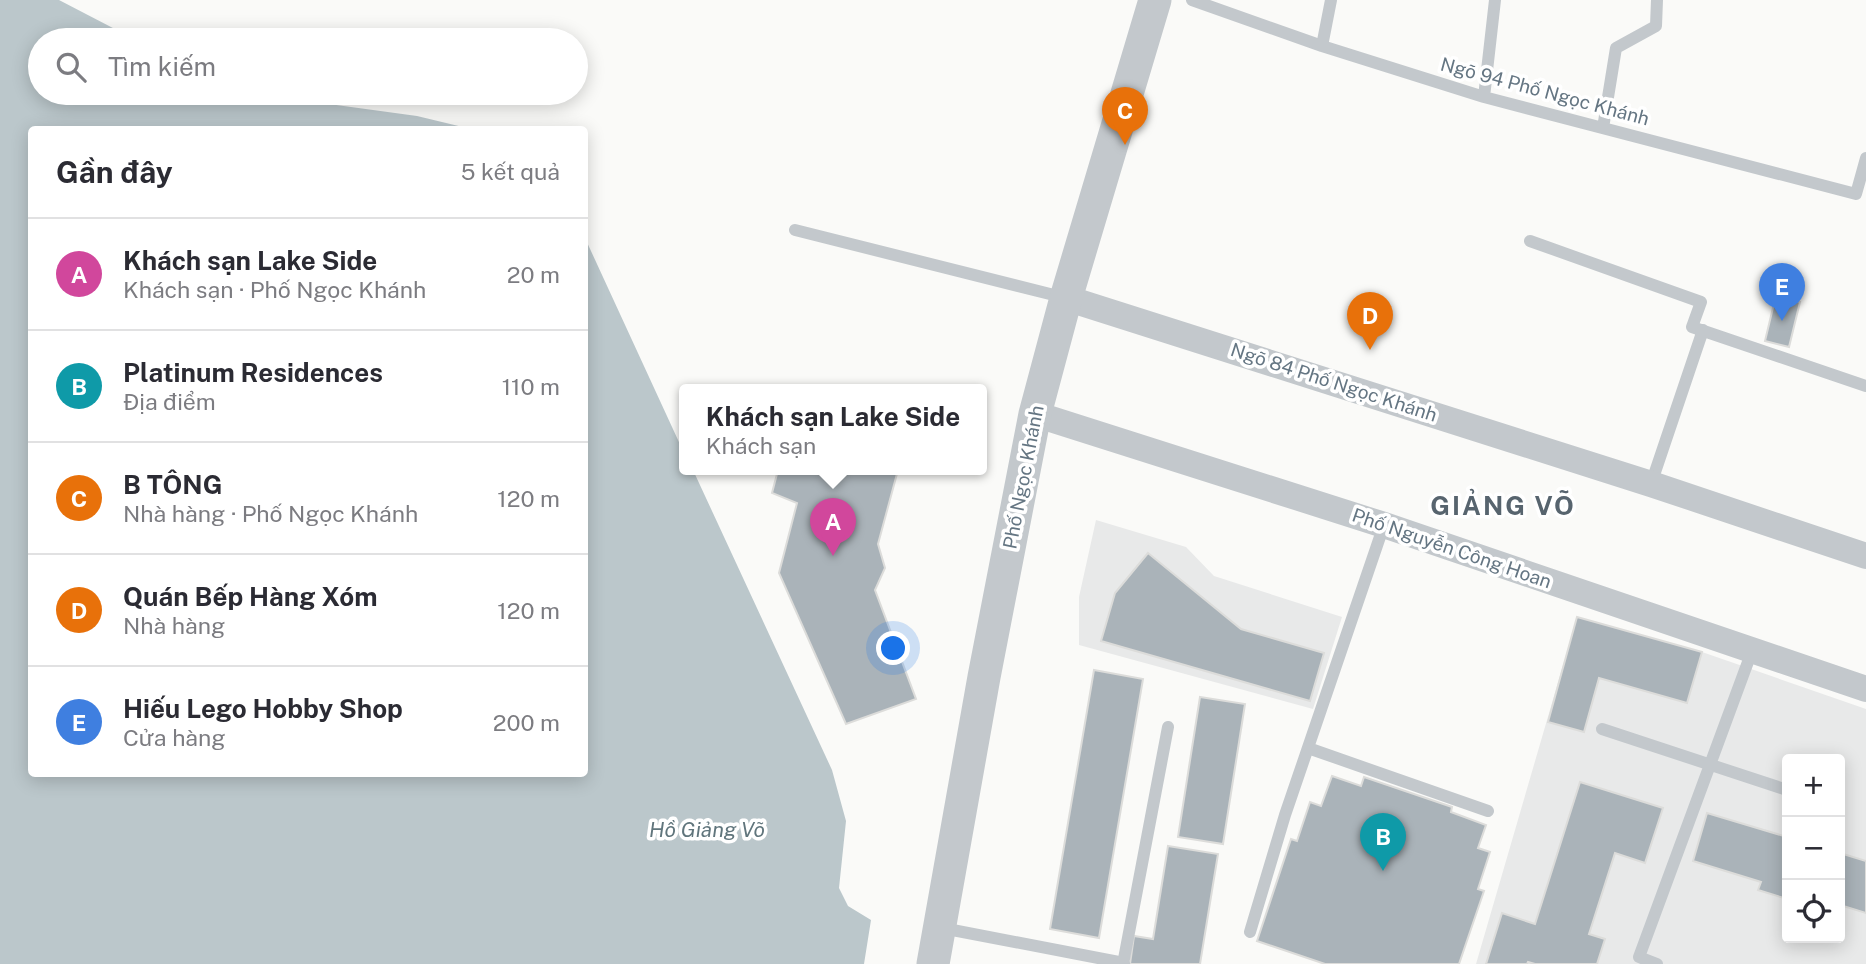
<!DOCTYPE html>
<html lang="vi">
<head>
<meta charset="utf-8">
<style>
	body { margin:0; font-family:"Public Sans",sans-serif; background:#f2f2f3; color:#2b2b33 }
	.controls { position:absolute; right:21px; bottom:21px; display:grid; overflow:hidden; border-radius:7px; box-shadow:0 4px 18px #0003 }
	.controls button { width:63px; height:63px; display:grid; place-items:center; padding:0; border:0; border-bottom:2px solid #e1e1e2; background:#fff; color:#2b2b33; font:35px sans-serif }
	.you { position:absolute; left:894px; top:649px; width:24px; height:24px; margin:-18px; border:5px solid #fff; border-radius:50%; background:#1a73e8; box-shadow:0 0 0 10px #1a73e833 }
	.badge { display:grid; place-items:center; width:46px; height:46px; border-radius:50%; background:#e4572e; color:#fff; font-size:23px; font-weight:700 }
	.pin { position:absolute; translate:-50% -58px; filter:drop-shadow(0 2px 4px #0008) }
	.pin::after { content:''; position:absolute; top:37px; width:24px; height:21px; background:inherit; clip-path:polygon(0 0,100% 0,50% 100%) }
	.popup { position:absolute; left:679px; top:384px; width:308px; height:91px; box-sizing:border-box; display:grid; place-content:center; border-radius:7px; background:#fff; filter:drop-shadow(0 2px 5px #0005); font-size:23px; white-space:nowrap; color:#7c7c81 }
	.popup b { font-size:26px; color:#2b2b33 }
	.popup::after { content:''; position:absolute; left:50%; top:100%; margin-left:-14px; border:14px solid transparent; border-top-color:#fff }
	.list { margin:0; padding:0; list-style:none }
	h2 { display:flex; justify-content:space-between; align-items:center; height:91px; margin:0; padding:0 28px; font-size:30px }
	h2 small { font-size:23px; font-weight:400; color:#7c7c81 }
	.list li { display:grid; grid-template-columns:46px 1fr auto; gap:21px; align-items:center; box-sizing:border-box; height:112px; padding:0 28px; border-top:2px solid #e1e1e2 }
	.list b { display:block; font-size:26px; white-space:nowrap }
	.list p { margin:0; font-size:23px; white-space:nowrap; color:#7c7c81 }
	.list em { font-size:23px; font-style:normal; color:#7c7c81 }
	.icon { flex:none; width:38px; height:38px; fill:none; stroke:currentColor; stroke-width:2; stroke-linecap:round; stroke-linejoin:round }
	.map { position:relative; flex:none; width:1866px; height:964px; overflow:hidden }
	.search { position:absolute; background:#fff; box-shadow:0 4px 18px #0003; left:28px; top:28px; width:560px; height:77px; display:flex; align-items:center; gap:18px; box-sizing:border-box; padding:0 24px; border-radius:38px; color:#7c7c81; font-size:26px }
	.panel { position:absolute; background:#fff; box-shadow:0 4px 18px #0003; left:28px; top:126px; width:560px; height:651px; border-radius:7px }
	.map>svg:first-child { display:block }
	.built { fill:#e8e9e9; fill-rule:evenodd }
	.water { fill:#bbc7cb }
	.building { fill:#aab3b9; stroke:#dcdcda; stroke-width:2 }
	.lines { fill:none; stroke-linecap:round; stroke-linejoin:round }
	.service { stroke:#c3c8cc; stroke-width:12 }
	.minor { stroke:#c3c8cc; stroke-width:26 }
	.tertiary { stroke:#c3c8cc; stroke-width:33 }
	.labels { text-anchor:middle; dominant-baseline:central; stroke-width:7; stroke-linejoin:round; paint-order:stroke }
	.street-label { font-size:19px; fill:#657683; stroke:#fff }
	.water-label { font-size:21px; font-style:italic; fill:#60757c; stroke:#fff }
	.district-label { font-size:26px; font-weight:bold; letter-spacing:2px; fill:#57646e; stroke:#fff }
</style>
</head>
<body>
<div class="map">
<svg width="1866" height="964" viewBox="0 0 1866 964">
	<rect width="100%" height="100%" fill="#fafaf8"/>
	<path class="built" d="M1096,520L1186,547L1214,576L1342,617L1313,709L1079,645V597Z
		M1577,617L1702,652L1866,709V964H1476ZM1787,759H1840V938H1787Z"/>
	<path class="water" d="M0,0H59L136,40H40V93H248L417,116L471,129L32,130V774H584L585,238L684,453V470H693L832,770L846,821L839,888L848,906L871,920L864,964H0Z"/>
	<path class="building" d="M1776,295L1800,302L1789,347L1765,341Z
		M778,470H898L878,544L885,568L875,590L916,699L846,724L779,573L797,503L772,493Z
		M1148,553L1241,629L1324,653L1310,701L1101,641L1115,593Z
		M1577,617L1702,652L1687,703L1599,678L1584,732L1548,722Z
		M1094,670L1143,679L1099,938L1050,929Z
		M1200,697L1245,704L1223,844L1178,837Z
		M1332,776L1361,786L1364,777L1452,807L1451,812L1486,825L1478,848L1490,852L1478,889L1484,891L1459,964H1325L1257,941L1291,839L1297,841L1310,802L1321,806Z
		M1580,782L1663,808L1645,863L1615,853L1589,934L1605,939L1597,964H1535L1528,962L1527,964H1486L1502,913L1535,924Z
		M1707,813L1787,837V899L1758,890L1761,882L1693,861Z
		M1168,846L1218,854L1200,964H1130L1134,936L1153,939Z
		M1840,853L1866,861V913L1840,905Z"/>
	<g class="lines">
		<path class="service" d="M1192,0L1322,46L1484,97L1856,194L1866,158
			M1322,46L1331,0
			M1484,97L1495,0
			M1603,128L1616,48L1656,26L1657,0
			M795,230L1066,298
			M1530,241L1701,302L1692,327L1866,386
			M1651,484L1703,330
			M1602,729L1787,790
			M1308,748L1488,811
			M942,928L1124,963
			M1250,932L1285,815L1384,525
			M1123,964L1168,727
			M1657,964L1639,957L1752,651"/>
		<path class="minor" d="M1066,298L1651,484L1866,556
			M1035,414L1384,525L1866,689"/>
		<path class="tertiary" d="M933,964L984,677L1035,414L1066,298L1155,0"/>
	</g>
	<g class="labels">
		<g class="street-label">
			<text transform="translate(1545 91) rotate(15)">Ngõ 94 Phố Ngọc Khánh</text>
			<text transform="translate(1334 382) rotate(18)">Ngõ 84 Phố Ngọc Khánh</text>
			<text transform="translate(1023 477) rotate(-79)">Phố Ngọc Khánh</text>
			<text transform="translate(1452 548) rotate(19)">Phố Nguyễn Công Hoan</text>
		</g>
		<g class="water-label">
			<text x="707" y="829">Hồ Giảng Võ</text>
		</g>
		<g class="district-label">
			<text x="1503" y="505">GIẢNG VÕ</text>
		</g>
	</g>
</svg>
<div class="controls">
<button>+</button>
<button>−</button>
<button><svg class="icon" aria-label="locate" viewBox="0 0 24 24"><circle cx="12" cy="12" r="6"/><path d="M12 2v4M12 18v4M2 12h4M18 12h4"/></svg></button>
</div>
<div class="you"></div>
<div class="pin badge" style="left:833px;top:556px;background:#d1479c">A</div>
<div class="popup"><b>Khách sạn Lake Side</b>Khách sạn</div>
<div class="pin badge" style="left:1383px;top:871px;background:#0f9aa8">B</div>
<div class="pin badge" style="left:1125px;top:145px;background:#e8710a">C</div>
<div class="pin badge" style="left:1370px;top:350px;background:#e8710a">D</div>
<div class="pin badge" style="left:1782px;top:321px;background:#3f7fe0">E</div>
<div class="search"><svg class="icon" aria-label="search" viewBox="0 0 24 24"><circle cx="10" cy="10" r="6"/><path d="M15 15l6 6"/></svg>Tìm kiếm</div>
<section class="panel">
<h2>Gần đây<small>5 kết quả</small></h2>
<ul class="list">
<li><span class="badge" style="background:#d1479c">A</span><div><b>Khách sạn Lake Side</b><p>Khách sạn · Phố Ngọc Khánh</p></div><em>20 m</em></li>
<li><span class="badge" style="background:#0f9aa8">B</span><div><b>Platinum Residences</b><p>Địa điểm</p></div><em>110 m</em></li>
<li><span class="badge" style="background:#e8710a">C</span><div><b>B TÔNG</b><p>Nhà hàng · Phố Ngọc Khánh</p></div><em>120 m</em></li>
<li><span class="badge" style="background:#e8710a">D</span><div><b>Quán Bếp Hàng Xóm</b><p>Nhà hàng</p></div><em>120 m</em></li>
<li><span class="badge" style="background:#3f7fe0">E</span><div><b>Hiếu Lego Hobby Shop</b><p>Cửa hàng</p></div><em>200 m</em></li>
</ul>
</section>
</div>
</body>
</html>
